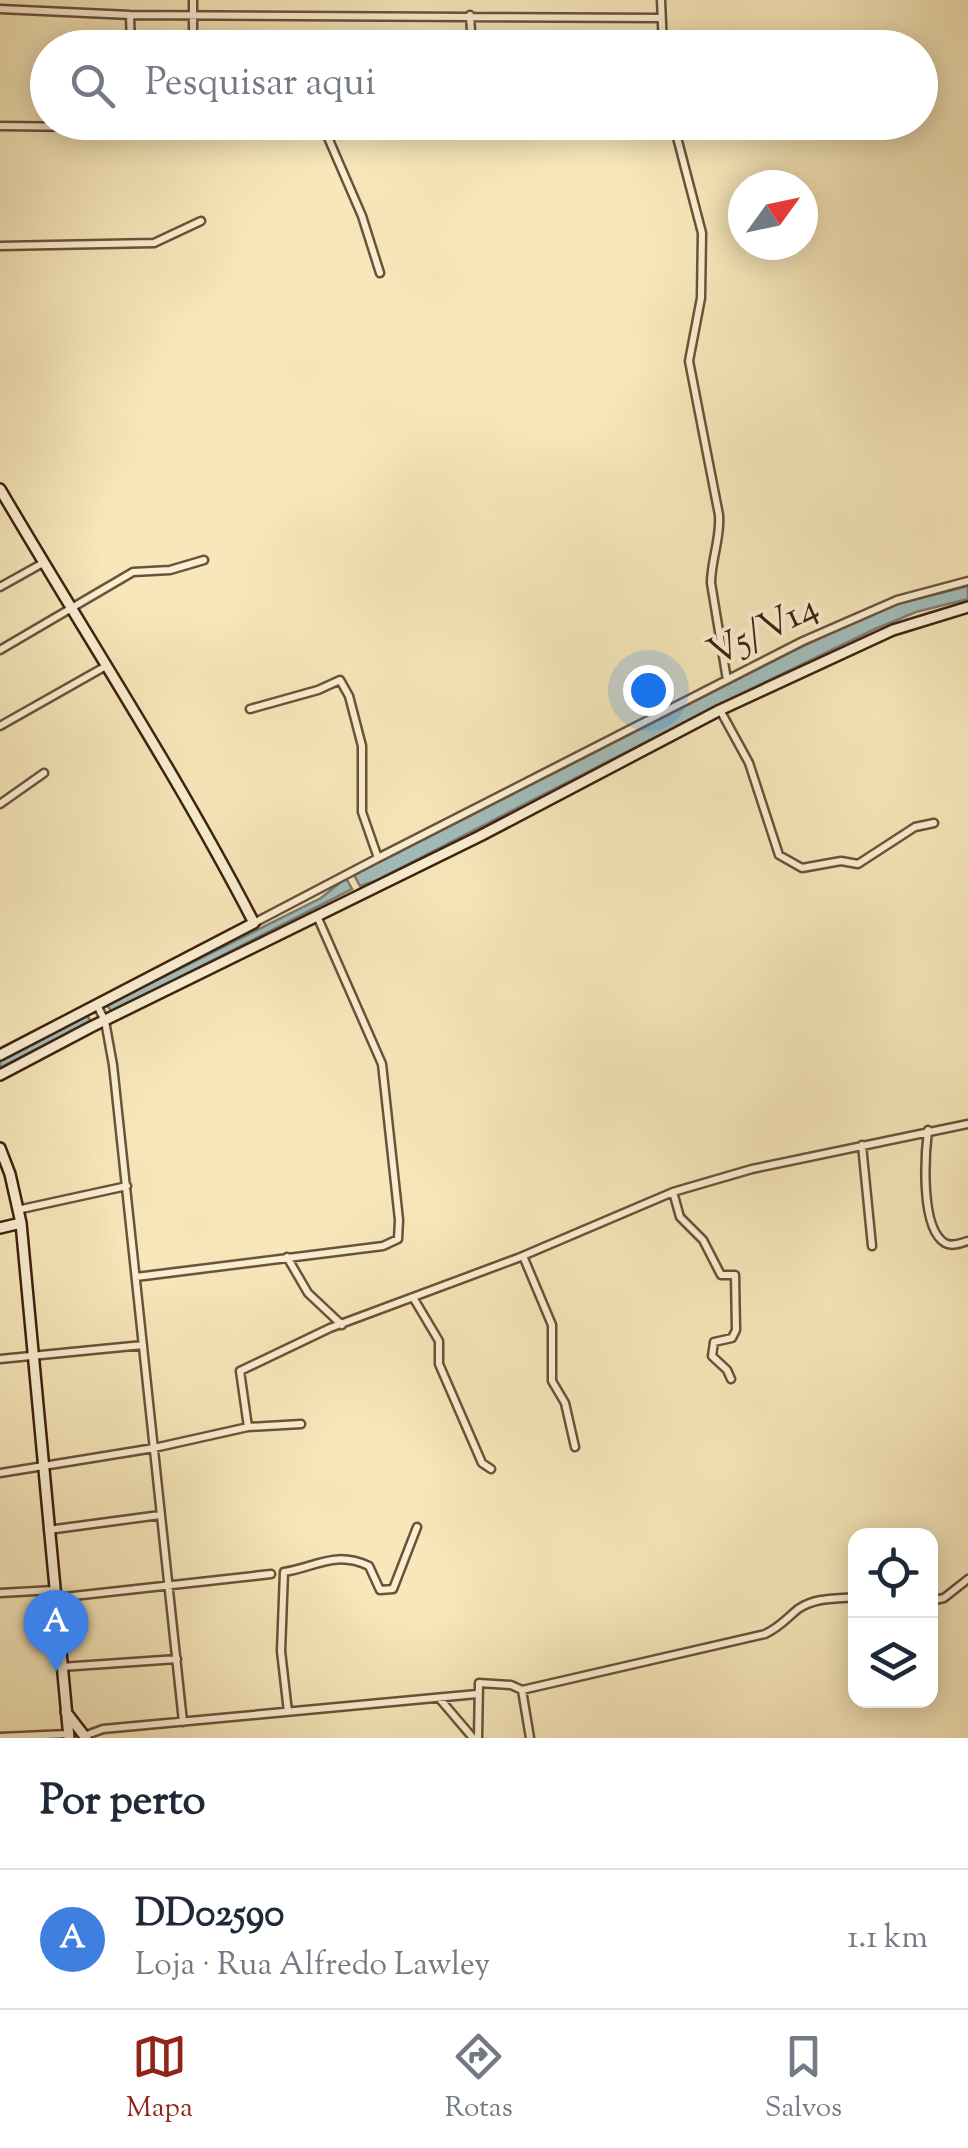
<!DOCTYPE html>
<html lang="pt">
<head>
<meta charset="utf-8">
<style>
	body { margin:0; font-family:"Sorts Mill Goudy",serif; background:#f6f6f7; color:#1f2937 }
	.controls { position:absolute; right:30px; bottom:30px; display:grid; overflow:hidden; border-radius:20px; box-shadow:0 5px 25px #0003 }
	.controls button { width:90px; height:90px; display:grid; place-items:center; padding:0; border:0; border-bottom:2px solid #e0e1e3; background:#fff; color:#1f2937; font:50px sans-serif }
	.compass { position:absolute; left:728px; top:170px; width:90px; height:90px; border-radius:50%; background:#fff; box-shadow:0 5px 25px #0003; rotate:57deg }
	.you { position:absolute; left:648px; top:690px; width:35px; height:35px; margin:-25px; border:8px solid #fff; border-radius:50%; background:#1a73e8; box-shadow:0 0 0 15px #1a73e833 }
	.badge { display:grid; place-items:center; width:65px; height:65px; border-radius:50%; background:#8f2418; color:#fff; font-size:32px; font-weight:700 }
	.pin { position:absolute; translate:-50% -82px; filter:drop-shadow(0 2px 5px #0008) }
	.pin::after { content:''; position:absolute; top:52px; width:35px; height:30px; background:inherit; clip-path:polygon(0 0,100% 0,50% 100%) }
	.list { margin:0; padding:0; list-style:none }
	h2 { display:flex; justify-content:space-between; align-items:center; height:130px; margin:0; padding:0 40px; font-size:42px }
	h2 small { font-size:32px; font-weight:400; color:#747a83 }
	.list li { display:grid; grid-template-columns:65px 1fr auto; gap:30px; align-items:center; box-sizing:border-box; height:140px; padding:0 40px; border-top:2px solid #e0e1e3 }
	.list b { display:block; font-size:38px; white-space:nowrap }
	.list p { margin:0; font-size:32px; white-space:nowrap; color:#747a83 }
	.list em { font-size:32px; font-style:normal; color:#747a83 }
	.icon { flex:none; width:55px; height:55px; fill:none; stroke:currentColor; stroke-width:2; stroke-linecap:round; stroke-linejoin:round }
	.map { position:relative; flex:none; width:968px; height:1738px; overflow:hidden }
	.search { position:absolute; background:#fff; box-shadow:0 5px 25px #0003; left:30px; right:30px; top:30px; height:110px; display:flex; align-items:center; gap:25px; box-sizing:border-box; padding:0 35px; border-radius:55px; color:#747a83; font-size:38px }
	.sheet { height:270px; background:#fff }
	nav { display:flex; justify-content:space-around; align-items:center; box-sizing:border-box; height:140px; border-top:2px solid #e0e1e3; background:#fff; font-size:28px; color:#747a83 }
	nav a { display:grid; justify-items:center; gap:5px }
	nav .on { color:#8f2418 }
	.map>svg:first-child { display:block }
	.water { fill:#a2bdbb; stroke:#7a7e76; stroke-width:2.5 }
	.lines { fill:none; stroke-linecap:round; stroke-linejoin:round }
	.street-casing { stroke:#6c5239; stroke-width:11 }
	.secondary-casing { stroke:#3e200e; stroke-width:14 }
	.street { stroke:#faefd2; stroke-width:6 }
	.secondary { stroke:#faefd2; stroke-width:9 }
	.labels { text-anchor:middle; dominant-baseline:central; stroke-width:8; stroke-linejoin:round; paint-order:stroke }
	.street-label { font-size:38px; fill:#3e200e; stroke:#faefd2 }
</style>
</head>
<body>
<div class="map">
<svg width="968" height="1738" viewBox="0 0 968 1738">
	<rect width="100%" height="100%" fill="#f7e7ba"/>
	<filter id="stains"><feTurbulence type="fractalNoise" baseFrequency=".002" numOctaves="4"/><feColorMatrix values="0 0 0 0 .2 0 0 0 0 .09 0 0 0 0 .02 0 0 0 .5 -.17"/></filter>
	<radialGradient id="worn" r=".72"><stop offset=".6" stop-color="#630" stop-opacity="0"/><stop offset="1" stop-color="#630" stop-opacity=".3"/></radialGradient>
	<path class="water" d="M968,586V599L916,612L875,629L718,705L375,881L360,886L354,875L805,645L890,606Z
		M346,878L352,889L112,1012L107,1005L321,898Z
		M86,1013L91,1022L0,1068V1059Z"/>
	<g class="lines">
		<defs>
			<path id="street" d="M661,0L663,48
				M0,9L130,15L661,18
				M130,15L131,48
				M470,15L472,48
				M193,48V0
				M673,122L702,233L701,298L689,361L719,515C721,538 711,560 711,583L727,680
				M0,126L265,129L374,122
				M323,126L362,216L380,273
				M0,246L154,243L201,221
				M0,587L43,563
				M0,650L133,572L170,570L204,560
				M250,709L318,690L340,680L349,696L362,746V812L378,858L254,923
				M720,710L749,763L779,855L802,868L841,861L858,864L915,827L934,823
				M0,726L106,666
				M0,804L44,773
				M378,858L803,641L897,600L968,581
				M97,1005L105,1021L113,1065L183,1722
				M928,1130C925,1155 920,1228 945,1243C952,1247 960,1243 968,1241
				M862,1145L872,1246
				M673,1192L680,1217L703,1240L721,1275H735L736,1330L732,1338L714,1342L712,1356L727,1370L731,1379
				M17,1210L127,1186
				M523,1256L552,1325V1381L565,1403L575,1447
				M287,1257L308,1293L342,1325
				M136,1277L383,1246L398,1239L399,1220L382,1064L317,916
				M414,1299L439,1341V1364L482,1463L491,1469
				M0,1359L143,1345
				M248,1427L240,1371L330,1328L518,1258L673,1192L752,1169L968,1124
				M0,1473L154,1448L248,1427L301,1424
				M48,1530L160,1515
				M0,1593L54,1590
				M55,1598L271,1574
				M930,1601L944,1598L968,1579
				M61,1667L177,1659
				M522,1690L530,1738
				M439,1698L473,1738
				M288,1712L281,1651L284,1572C316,1567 335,1550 369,1566L380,1590L393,1589L417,1527
				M84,1736L103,1729L477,1694
				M0,1737L68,1734
				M478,1738L479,1683L511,1685L522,1690L765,1634C780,1627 786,1619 798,1609C816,1597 835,1599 856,1597"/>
			<path id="secondary" d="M0,489C85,634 177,774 254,923L0,1055
				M0,1075L91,1027L480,836L720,710L893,630L968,607
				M0,1148L10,1174L21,1223L69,1738
				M0,1228L21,1223
				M66,1712L86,1738"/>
		</defs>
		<use href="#street" class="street-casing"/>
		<use href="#secondary" class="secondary-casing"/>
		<use href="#street" class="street"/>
		<use href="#secondary" class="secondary"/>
	</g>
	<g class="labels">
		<g class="street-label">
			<text transform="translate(764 632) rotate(-26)">V5/V14</text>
		</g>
	</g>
	<rect width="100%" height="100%" filter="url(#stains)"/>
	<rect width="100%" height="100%" fill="url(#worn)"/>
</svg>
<div class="controls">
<button><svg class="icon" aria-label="locate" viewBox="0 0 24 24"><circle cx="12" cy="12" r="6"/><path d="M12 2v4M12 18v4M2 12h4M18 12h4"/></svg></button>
<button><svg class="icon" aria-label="layers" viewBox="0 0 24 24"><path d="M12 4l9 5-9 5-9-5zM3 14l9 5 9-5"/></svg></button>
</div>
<svg class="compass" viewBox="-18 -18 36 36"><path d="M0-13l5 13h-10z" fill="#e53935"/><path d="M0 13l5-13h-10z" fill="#747a83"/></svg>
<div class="you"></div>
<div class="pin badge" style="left:56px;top:1672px;background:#3f7fe0">A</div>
<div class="search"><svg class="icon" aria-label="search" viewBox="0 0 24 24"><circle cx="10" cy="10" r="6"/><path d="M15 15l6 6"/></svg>Pesquisar aqui</div>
</div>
<section class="sheet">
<h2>Por perto<small></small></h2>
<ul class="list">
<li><span class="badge" style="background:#3f7fe0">A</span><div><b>DD02590</b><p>Loja · Rua Alfredo Lawley</p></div><em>1.1 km</em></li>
</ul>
</section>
<nav>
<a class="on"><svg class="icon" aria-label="map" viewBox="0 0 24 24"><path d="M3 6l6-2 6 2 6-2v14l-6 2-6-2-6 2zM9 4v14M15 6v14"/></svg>Mapa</a>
<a><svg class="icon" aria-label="directions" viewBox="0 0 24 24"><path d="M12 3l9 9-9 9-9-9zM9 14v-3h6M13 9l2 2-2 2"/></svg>Rotas</a>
<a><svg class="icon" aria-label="saved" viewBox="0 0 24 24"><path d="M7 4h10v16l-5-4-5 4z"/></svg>Salvos</a>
</nav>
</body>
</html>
